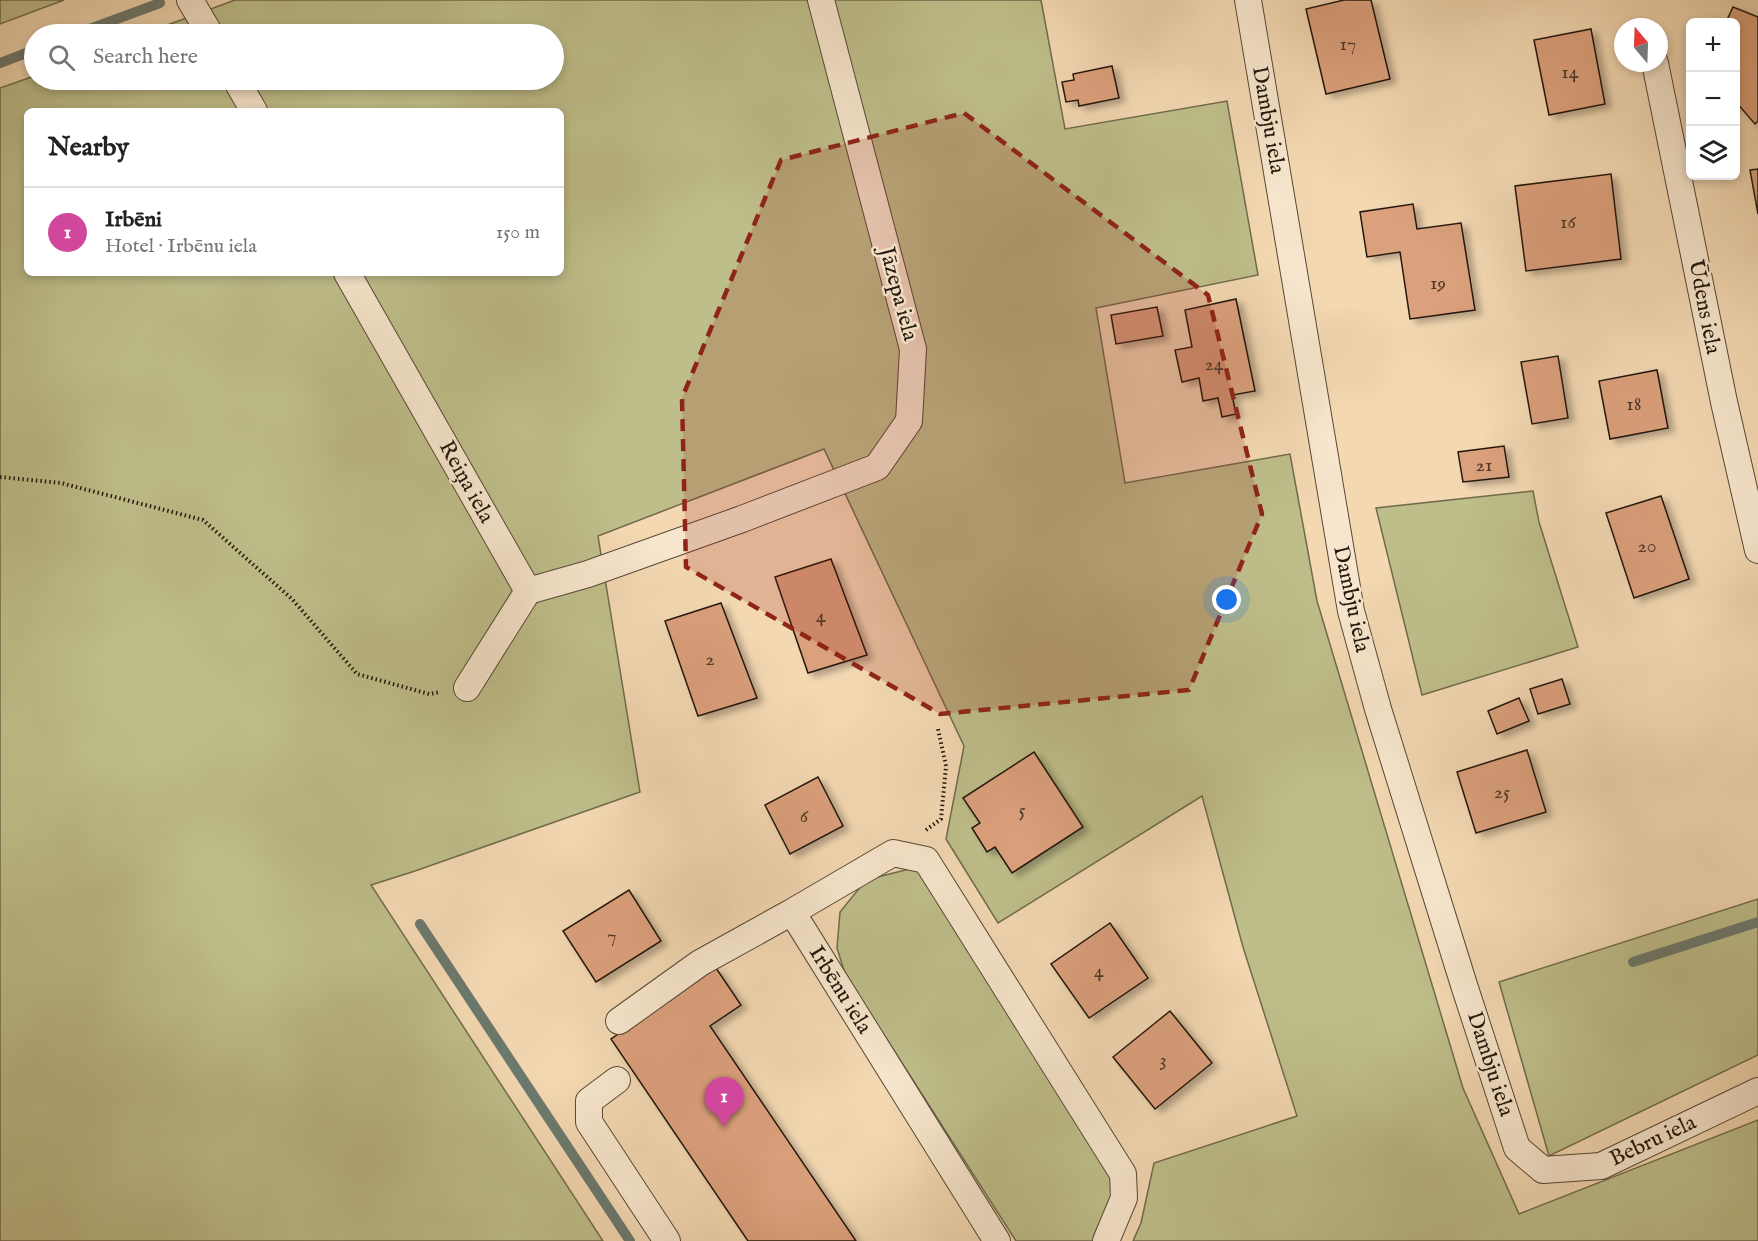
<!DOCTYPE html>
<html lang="en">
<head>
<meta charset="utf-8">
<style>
	body { margin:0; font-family:"IM FELL English",serif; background:#f2f2f2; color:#222 }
	.controls { position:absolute; right:18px; top:18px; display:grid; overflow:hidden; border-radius:9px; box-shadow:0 3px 9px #0003 }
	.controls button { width:54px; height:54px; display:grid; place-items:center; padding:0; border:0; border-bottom:2px solid #e0e0e0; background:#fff; color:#222; font:30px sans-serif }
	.compass { position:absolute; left:1614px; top:18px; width:54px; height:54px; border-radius:50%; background:#fff; box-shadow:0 3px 9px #0003; rotate:341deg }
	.you { position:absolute; left:1227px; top:600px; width:21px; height:21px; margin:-15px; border:4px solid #fff; border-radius:50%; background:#1a73e8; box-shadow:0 0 0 9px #1a73e833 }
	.badge { display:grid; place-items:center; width:39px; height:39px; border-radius:50%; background:#1a73e8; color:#fff; font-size:20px; font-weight:700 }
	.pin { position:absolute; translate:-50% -50px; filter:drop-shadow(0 2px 3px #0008) }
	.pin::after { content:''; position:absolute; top:32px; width:21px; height:18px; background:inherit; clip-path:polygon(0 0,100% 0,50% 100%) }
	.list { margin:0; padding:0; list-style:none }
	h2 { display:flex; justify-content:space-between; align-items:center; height:78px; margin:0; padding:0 24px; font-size:26px }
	h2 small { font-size:20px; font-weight:400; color:#767676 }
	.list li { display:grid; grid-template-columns:39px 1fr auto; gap:18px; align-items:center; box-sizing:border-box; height:90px; padding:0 24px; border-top:2px solid #e0e0e0 }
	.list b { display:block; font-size:22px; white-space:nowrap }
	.list p { margin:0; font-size:20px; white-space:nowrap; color:#767676 }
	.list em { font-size:20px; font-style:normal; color:#767676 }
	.icon { flex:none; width:33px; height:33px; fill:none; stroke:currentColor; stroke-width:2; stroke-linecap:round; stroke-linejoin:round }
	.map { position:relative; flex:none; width:1758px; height:1241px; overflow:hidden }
	.search { position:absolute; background:#fff; box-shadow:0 3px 9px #0003; left:24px; top:24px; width:540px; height:66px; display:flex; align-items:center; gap:15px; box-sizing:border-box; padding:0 21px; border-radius:33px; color:#767676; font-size:22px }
	.panel { position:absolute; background:#fff; box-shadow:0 3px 9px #0003; left:24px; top:108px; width:540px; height:168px; border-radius:9px }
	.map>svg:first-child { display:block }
	.green { fill:#bebe8a; stroke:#706b4c; stroke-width:1.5; fill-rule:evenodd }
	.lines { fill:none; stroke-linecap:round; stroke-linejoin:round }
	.stream { stroke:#6b796e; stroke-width:10 }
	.building { fill:#dba07c; stroke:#23180d; stroke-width:1.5; filter:url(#shadow) }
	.minor-casing { stroke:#574836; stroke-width:28 }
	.path { stroke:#23180d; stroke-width:4; stroke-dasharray:1.5 3; stroke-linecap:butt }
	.minor { stroke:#f7e6cd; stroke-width:26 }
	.marked { fill:#8f2418; fill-opacity:0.2; stroke:#8f2418; stroke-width:4.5; stroke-dasharray:12 8; stroke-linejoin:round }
	.labels { text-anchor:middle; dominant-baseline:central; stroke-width:5; stroke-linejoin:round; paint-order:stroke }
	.number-label { font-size:20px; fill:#513a29 }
	.street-label { font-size:22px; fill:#23180d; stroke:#f7e6cd }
</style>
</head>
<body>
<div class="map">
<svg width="1758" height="1241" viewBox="0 0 1758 1241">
	<defs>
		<filter id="shadow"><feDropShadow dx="6" dy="4" stdDeviation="3" flood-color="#0004"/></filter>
	</defs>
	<rect width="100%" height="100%" fill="#f3d8b2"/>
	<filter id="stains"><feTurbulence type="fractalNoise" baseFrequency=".00333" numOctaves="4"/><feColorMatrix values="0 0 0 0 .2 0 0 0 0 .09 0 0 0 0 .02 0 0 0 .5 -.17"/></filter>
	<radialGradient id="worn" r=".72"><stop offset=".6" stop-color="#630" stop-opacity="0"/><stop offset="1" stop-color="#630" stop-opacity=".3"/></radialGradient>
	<path class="green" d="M0,0H64L0,24Z
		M235,0H1041L1065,129L1227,101L1258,275L1096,308L1125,483L1290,454L1317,601L1463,1088L1519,1214L1758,1120V1241H1133L1141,1223L1154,1163L1297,1116L1243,947L1202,796L998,923L946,839L964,746L824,449L598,536L640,792L415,871L371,885L603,1241H0V88L34,76V80H554V34H143ZM27,111H561V273H27Z
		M1533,491L1539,522L1578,647L1422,695L1376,508Z
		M913,868L924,875L1105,1154L1116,1194L1094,1241H1016L845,974L837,948L840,912L866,880Z
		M1758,899V1055L1549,1156L1499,982Z"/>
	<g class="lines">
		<path class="stream" d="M76,34L160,3
			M0,63L34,50
			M420,924L630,1241
			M1633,962L1758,922"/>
	</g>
	<path class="building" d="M1344,0H1371L1390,79L1326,94L1306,9Z
		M1733,7L1758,17V121L1755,124L1736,102V22H1726Z
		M1591,29L1605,104L1549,115L1534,40Z
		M1112,66L1119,98L1079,106L1078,100L1066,102L1062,82L1074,80L1073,74Z
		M1758,169V214L1750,170Z
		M1611,174L1621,259L1526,271L1515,186Z
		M1413,204L1417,229L1461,223L1475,310L1410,319L1400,252L1367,257L1360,212Z
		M1236,299L1255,391L1232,395L1236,414L1222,417L1218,398L1203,401L1199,378L1182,382L1175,350L1192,347L1185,310Z
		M1157,307L1163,336L1116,344L1111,315Z
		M1558,356L1568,418L1532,424L1521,362Z
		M1657,370L1668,428L1610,439L1599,381Z
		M1504,446L1509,477L1463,482L1458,452Z
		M1661,496L1689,579L1634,598L1606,513Z
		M831,559L867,655L808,673L775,577Z
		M721,603L757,698L698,716L665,621Z
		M1562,679L1570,704L1538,714L1530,689Z
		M1519,698L1529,721L1497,734L1488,711Z
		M1527,750L1546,812L1476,833L1457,772Z
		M1034,752L1083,827L1012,873L995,847L987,852L972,828L980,823L963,798Z
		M818,777L843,826L790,854L765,805Z
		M629,890L661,941L596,982L563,931Z
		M1110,923L1148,978L1089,1018L1051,964Z
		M716,968L741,1005L710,1026L856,1241H748L611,1039Z
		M1170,1011L1212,1063L1155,1109L1113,1057Z"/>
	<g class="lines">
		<defs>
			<path id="minor" d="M190,0L210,34
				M1248,0L1351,611L1378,709L1464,985L1517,1148L1543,1170L1601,1166L1758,1091
				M1655,63L1724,402L1758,550
				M236,80L254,111
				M347,273L528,591L467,688
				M528,591L588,574L742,519L877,467L909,421L913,349L821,0
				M792,912L893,853L926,860L1123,1174L1124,1198L1106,1241
				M619,1021L700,963L792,912L997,1241
				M617,1080L589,1101V1122L667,1241"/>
		</defs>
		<use href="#minor" class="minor-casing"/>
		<path class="path" d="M0,477L61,483L203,520L292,599L357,674L429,694L440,692
			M926,830L941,819L946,766L938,729"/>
		<use href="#minor" class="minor"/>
	</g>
	<path class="marked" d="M964,113L1208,295L1262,514L1189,690L940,714L686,567L682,398L781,160Z"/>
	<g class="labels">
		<g class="number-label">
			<text x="1348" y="44">17</text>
			<text x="1570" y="72">14</text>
			<text x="1568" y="222">16</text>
			<text x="1438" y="283">19</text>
			<text x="1214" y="364">24</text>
			<text x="1634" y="404">18</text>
			<text x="1484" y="465">21</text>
			<text x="1647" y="546">20</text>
			<text x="821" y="616">4</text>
			<text x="710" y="659">2</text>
			<text x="1502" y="792">25</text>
			<text x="1022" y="810">5</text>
			<text x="804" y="816">6</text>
			<text x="612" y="936">7</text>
			<text x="1099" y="971">4</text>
			<text x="1163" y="1060">3</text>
		</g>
		<g class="street-label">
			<text transform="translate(1268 120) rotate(80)">Dambju iela</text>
			<text transform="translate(898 294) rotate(75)">Jāzepa iela</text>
			<text transform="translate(1704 307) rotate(79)">Ūdens iela</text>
			<text transform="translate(466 482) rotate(61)">Reiņa iela</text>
			<text transform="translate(1351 599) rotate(78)">Dambju iela</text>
			<text transform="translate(840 990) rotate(58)">Irbēnu iela</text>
			<text transform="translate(1490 1064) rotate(72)">Dambju iela</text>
			<text transform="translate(1653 1141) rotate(-25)">Bebru iela</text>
		</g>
	</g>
	<rect width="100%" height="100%" filter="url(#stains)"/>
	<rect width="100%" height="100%" fill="url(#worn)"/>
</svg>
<div class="controls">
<button>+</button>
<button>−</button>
<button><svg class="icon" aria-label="layers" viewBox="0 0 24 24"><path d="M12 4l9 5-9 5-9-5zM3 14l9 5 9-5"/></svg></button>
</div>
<svg class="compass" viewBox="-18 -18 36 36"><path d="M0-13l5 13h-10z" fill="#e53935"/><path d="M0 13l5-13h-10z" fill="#767676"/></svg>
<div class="you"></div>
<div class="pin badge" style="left:724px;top:1127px;background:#d1479c">1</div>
<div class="search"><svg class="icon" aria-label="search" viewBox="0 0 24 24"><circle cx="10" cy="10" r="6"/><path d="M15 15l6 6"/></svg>Search here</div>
<section class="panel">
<h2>Nearby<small></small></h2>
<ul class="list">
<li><span class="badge" style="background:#d1479c">1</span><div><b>Irbēni</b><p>Hotel · Irbēnu iela</p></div><em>150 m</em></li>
</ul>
</section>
</div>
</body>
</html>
